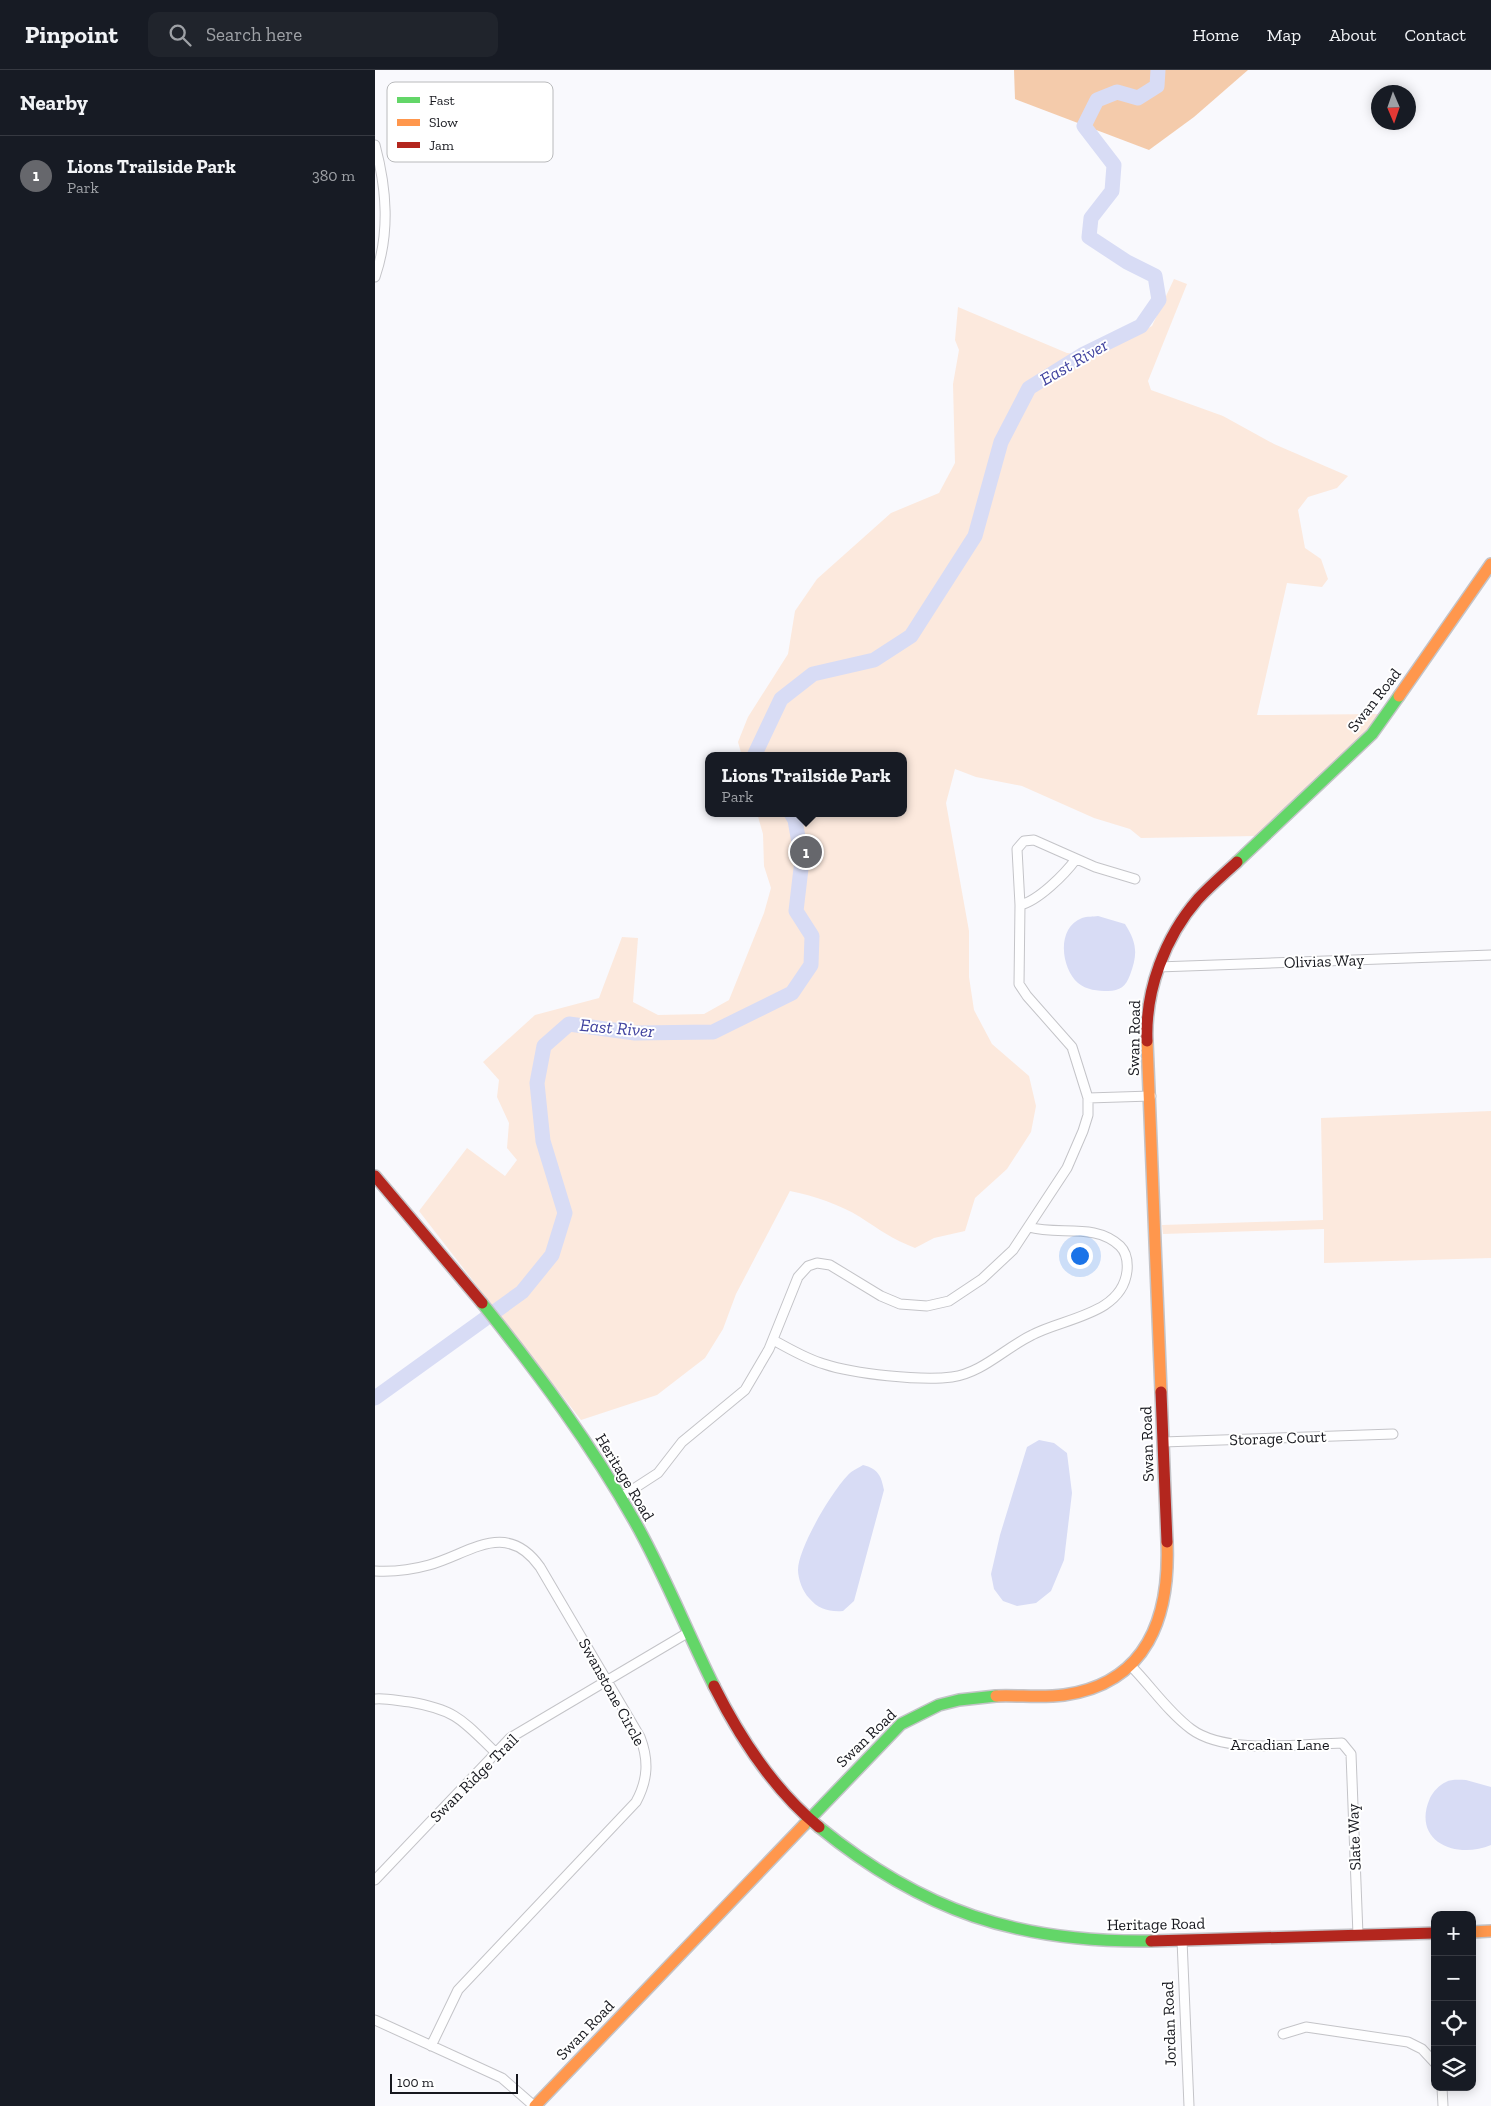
<!DOCTYPE html>
<html lang="en">
<head>
<meta charset="utf-8">
<style>
	body { margin:0; font-family:"Zilla Slab",serif; background:#20242c; color:#f1f3f6 }
	.controls { position:absolute; right:15px; bottom:15px; display:grid; overflow:hidden; border-radius:10px; box-shadow:0 2px 12px #0003 }
	.controls button { width:45px; height:45px; display:grid; place-items:center; padding:0; border:0; border-bottom:1px solid #363941; background:#171b24; color:#f1f3f6; font:25px sans-serif }
	.compass { position:absolute; left:996px; top:15px; width:45px; height:45px; border-radius:50%; background:#171b24; box-shadow:0 2px 12px #0003; rotate:178deg }
	.scale { position:absolute; left:15px; bottom:12px; width:128px; box-sizing:border-box; padding-left:5px; border:2px solid #17181e; border-top:0; font-size:14px; line-height:18px; white-space:nowrap; color:#17181e; -webkit-text-stroke:4px #fff; paint-order:stroke }
	.you { position:absolute; left:704px; top:1185px; width:18px; height:18px; margin:-12px; border:4px solid #fff; border-radius:50%; background:#1a73e8; box-shadow:0 0 0 8px #1a73e833 }
	.badge { display:grid; place-items:center; width:32px; height:32px; border-radius:50%; background:#66676c; color:#fff; font-size:16px; font-weight:700 }
	.pin { position:absolute; translate:-50% -50%; border:2px solid #fff; box-shadow:0 1px 5px #0006 }
	.popup { position:absolute; left:330px; top:682px; width:202px; height:65px; box-sizing:border-box; display:grid; place-content:center; border-radius:10px; background:#171b24; filter:drop-shadow(0 1px 4px #0005); font-size:16px; white-space:nowrap; color:#9ea1a6 }
	.popup b { font-size:19px; color:#f1f3f6 }
	.popup::after { content:''; position:absolute; left:50%; top:100%; margin-left:-10px; border:10px solid transparent; border-top-color:#171b24 }
	.list { margin:0; padding:0; list-style:none }
	h2 { display:flex; justify-content:space-between; align-items:center; height:65px; margin:0; padding:0 20px; font-size:21px }
	h2 small { font-size:16px; font-weight:400; color:#9ea1a6 }
	.list li { display:grid; grid-template-columns:32px 1fr auto; gap:15px; align-items:center; box-sizing:border-box; height:80px; padding:0 20px; border-top:1px solid #363941 }
	.list b { display:block; font-size:19px; white-space:nowrap }
	.list p { margin:0; font-size:16px; white-space:nowrap; color:#9ea1a6 }
	.list em { font-size:16px; font-style:normal; color:#9ea1a6 }
	.icon { flex:none; width:28px; height:28px; fill:none; stroke:currentColor; stroke-width:2; stroke-linecap:round; stroke-linejoin:round }
	.map { position:relative; flex:none; width:1116px; height:2036px; overflow:hidden }
	header { display:flex; align-items:center; gap:30px; box-sizing:border-box; height:70px; padding:0 25px; background:#171b24; border-bottom:1px solid #363941 }
	header strong { font-size:24px }
	nav { display:flex; gap:28px; margin-inline-start:auto; font-size:18px }
	.search { width:350px; height:45px; background:#20242c; display:flex; align-items:center; gap:12px; box-sizing:border-box; padding:0 18px; border-radius:10px; color:#9ea1a6; font-size:19px }
	main { display:flex }
	aside { flex:1; background:#171b24 }
	.map>svg:first-child { display:block }
	.green { fill:#fce9dd }
	.forest { fill:#f4cbab }
	.water { fill:#d8dcf5 }
	.lines { fill:none; stroke-linecap:round; stroke-linejoin:round }
	.river { stroke:#d8dcf5; stroke-width:15 }
	.street-casing { stroke:#c4c4c8; stroke-width:11 }
	.fast-casing { stroke:#c4c4c8; stroke-width:14 }
	.slow-casing { stroke:#c4c4c8; stroke-width:14 }
	.jam-casing { stroke:#c4c4c8; stroke-width:14 }
	.street { stroke:#fefeff; stroke-width:9 }
	.fast { stroke:#63d668; stroke-width:11 }
	.slow { stroke:#ff974d; stroke-width:11 }
	.jam { stroke:#b3261e; stroke-width:11 }
	.labels { text-anchor:middle; dominant-baseline:central; stroke-width:4; stroke-linejoin:round; paint-order:stroke }
	.street-label { font-size:16px; fill:#17181e; stroke:#fff }
	.water-label { font-size:18px; font-style:italic; fill:#40439f; stroke:#fff }
	.key { fill:#fff; stroke:#b9babc; stroke-width:1 }
	.key-label { font-size:14px; fill:#17181e }
</style>
</head>
<body>
<header>
<strong>Pinpoint</strong>
<div class="search"><svg class="icon" aria-label="search" viewBox="0 0 24 24"><circle cx="10" cy="10" r="6"/><path d="M15 15l6 6"/></svg>Search here</div>
<nav><a>Home</a><a>Map</a><a>About</a><a>Contact</a></nav>
</header>
<main>
<aside>
<h2>Nearby<small></small></h2>
<ul class="list">
<li><span class="badge">1</span><div><b>Lions Trailside Park</b><p>Park</p></div><em>380 m</em></li>
</ul>
</aside>
<div class="map">
<svg width="1116" height="2036" viewBox="0 0 1116 2036">
	<rect width="100%" height="100%" fill="#f9f9fd"/>
	<path class="green" d="M799,209L812,214L773,311L776,320L848,346L899,374L973,406L962,418L933,427L923,440L930,478L946,489L953,509L947,517L912,513L882,645L1006,644L990,663L881,766L766,768L755,759L719,748L647,716L601,707L580,699L571,733L594,861V907L599,940L617,974L654,1006L661,1036L656,1062L632,1099L600,1128L590,1161L559,1168L540,1178C517,1169 505,1160 485,1147C464,1134 439,1126 415,1121L361,1224L348,1259L330,1288L282,1325L206,1350L44,1141L92,1078L130,1106L142,1090L132,1078L134,1053L122,1027L124,1010L108,992L160,945L224,928L247,867L263,868L258,932L283,945L329,944L354,930L389,843L396,818L389,796L388,764L382,743H528V686H367L363,672L373,647L413,584L420,541L442,509L516,443L564,423L580,393L578,314L584,280L580,270L583,237L692,283L718,286L777,256Z
		M1116,1041V1188L949,1193V1159L788,1164L787,1155L948,1150L946,1048Z"/>
	<path class="forest" d="M639,0H873L819,47L774,80L640,29Z"/>
	<path class="water" d="M723,846L750,854C762,873 763,884 755,905C751,916 745,921 733,921C723,921 711,920 703,913C686,898 681,858 707,848C712,846 718,847 723,846Z
		M664,1370L679,1373L692,1383L697,1423L689,1490L676,1521L661,1533L642,1536L628,1531L619,1519L616,1504L625,1465L652,1377Z
		M488,1395C503,1399 506,1405 509,1420L479,1531L468,1541C454,1542 443,1539 434,1528C428,1522 423,1509 423,1500C423,1478 458,1419 475,1403C478,1400 484,1398 488,1395Z
		M1091,1710L1116,1717V1775C1081,1790 1036,1771 1055,1728C1058,1722 1064,1715 1071,1712C1076,1709 1085,1710 1091,1710Z"/>
	<g class="lines">
		<path class="river" d="M379,686L406,629L438,604L499,590L536,566L600,466L626,372L654,318L707,285L766,256L784,230L780,206L752,192L714,167L716,148L737,121L739,95L709,56L722,30L742,22L763,28L782,16L783,0
			M0,1328L147,1222L177,1185L190,1143L168,1071L162,1013L169,976L194,954L260,963L338,962L417,923L436,895L437,866L421,841L427,790L420,750L416,743"/>
		<defs>
			<path id="street" d="M0,75C12,120 15,163 0,207
				M645,835C663,831 690,804 701,789
				M783,897L1116,885
				M713,1028L776,1026
				M398,1270C415,1279 431,1289 449,1294C479,1304 546,1311 577,1307C607,1303 630,1278 657,1265C688,1248 747,1245 752,1201C753,1191 752,1183 745,1176C720,1152 683,1166 654,1157
				M788,1372L1018,1364
				M246,1427L283,1403L307,1372L370,1320L394,1279L423,1207L433,1196L442,1193L455,1195L506,1226L525,1234L552,1236L574,1231L607,1209L638,1180L692,1098L708,1061L713,1045V1028L697,977L652,926L644,914L645,835L642,779L649,771L659,770L720,797L760,809
				M0,1501C18,1502 36,1500 54,1495C94,1484 131,1449 165,1497L265,1667C274,1690 273,1710 261,1732L83,1920L56,1976
				M755,1595C775,1615 793,1642 816,1659C851,1685 924,1674 967,1673L976,1684L983,1865
				M0,1629C12,1628 23,1631 35,1632C82,1640 88,1651 121,1683
				M0,1810L135,1668L314,1562
				M807,1870L814,2036
				M0,1950L127,2008L159,2036
				M908,1964L931,1957L1033,1972L1047,1979L1060,1993
				M1067,2017L1068,2036"/>
			<path id="fast" d="M862,792L997,664L1024,626
				M107,1233C163,1303 216,1374 260,1452C290,1505 312,1562 339,1616
				M429,1755L526,1654L564,1635L584,1630L621,1626
				M444,1757C547,1841 643,1873 776,1871"/>
			<path id="slow" d="M1024,626L1116,494
				M772,971L786,1322
				M621,1626C643,1625 667,1628 689,1625C773,1613 795,1546 792,1472
				M1097,1862L1116,1861
				M160,2036L429,1755"/>
			<path id="jam" d="M772,971C770,920 790,867 823,829C835,816 849,804 862,792
				M0,1106L107,1233
				M786,1322L792,1472
				M339,1616C365,1668 399,1720 444,1757
				M776,1871L1060,1863"/>
		</defs>
		<use href="#street" class="street-casing"/>
		<use href="#fast" class="fast-casing"/>
		<use href="#slow" class="slow-casing"/>
		<use href="#jam" class="jam-casing"/>
		<use href="#street" class="street"/>
		<use href="#fast" class="fast"/>
		<use href="#slow" class="slow"/>
		<use href="#jam" class="jam"/>
	</g>
	<g class="labels">
		<g class="street-label">
			<text transform="translate(999 630) rotate(-52)">Swan Road</text>
			<text transform="translate(949 891) rotate(-2)">Olivias Way</text>
			<text transform="translate(759 968) rotate(-89)">Swan Road</text>
			<text transform="translate(903 1368) rotate(-2)">Storage Court</text>
			<text transform="translate(772 1374) rotate(-92)">Swan Road</text>
			<text transform="translate(250 1407) rotate(59)">Heritage Road</text>
			<text transform="translate(237 1622) rotate(61)">Swanstone Circle</text>
			<text transform="translate(491 1668) rotate(-44)">Swan Road</text>
			<text x="905" y="1674">Arcadian Lane</text>
			<text transform="translate(99 1708) rotate(-45)">Swan Ridge Trail</text>
			<text transform="translate(979 1767) rotate(-92)">Slate Way</text>
			<text transform="translate(781 1854) rotate(-1)">Heritage Road</text>
			<text transform="translate(794 1954) rotate(-92)">Jordan Road</text>
			<text transform="translate(210 1960) rotate(-46)">Swan Road</text>
		</g>
		<g class="water-label">
			<text transform="translate(699 292) rotate(-30)">East River</text>
			<text transform="translate(242 958) rotate(5)">East River</text>
		</g>
	</g>
	<rect x="12" y="12" width="166" height="80" rx="8" class="key"/>
	<rect x="22" y="27" width="23" height="6" fill="#63d668"/>
	<rect x="22" y="49" width="23" height="7" fill="#ff974d"/>
	<rect x="22" y="72" width="23" height="6" fill="#b3261e"/>
	<g class="key-label">
		<text x="54" y="35">Fast</text>
		<text x="54" y="57">Slow</text>
		<text x="54" y="80">Jam</text>
	</g>
</svg>
<div class="controls">
<button>+</button>
<button>−</button>
<button><svg class="icon" aria-label="locate" viewBox="0 0 24 24"><circle cx="12" cy="12" r="6"/><path d="M12 2v4M12 18v4M2 12h4M18 12h4"/></svg></button>
<button><svg class="icon" aria-label="layers" viewBox="0 0 24 24"><path d="M12 4l9 5-9 5-9-5zM3 14l9 5 9-5"/></svg></button>
</div>
<svg class="compass" viewBox="-18 -18 36 36"><path d="M0-13l5 13h-10z" fill="#e53935"/><path d="M0 13l5-13h-10z" fill="#9ea1a6"/></svg>
<div class="scale">100 m</div>
<div class="you"></div>
<div class="pin badge" style="left:431px;top:782px">1</div>
<div class="popup"><b>Lions Trailside Park</b>Park</div>
</div>
</main>
</body>
</html>
